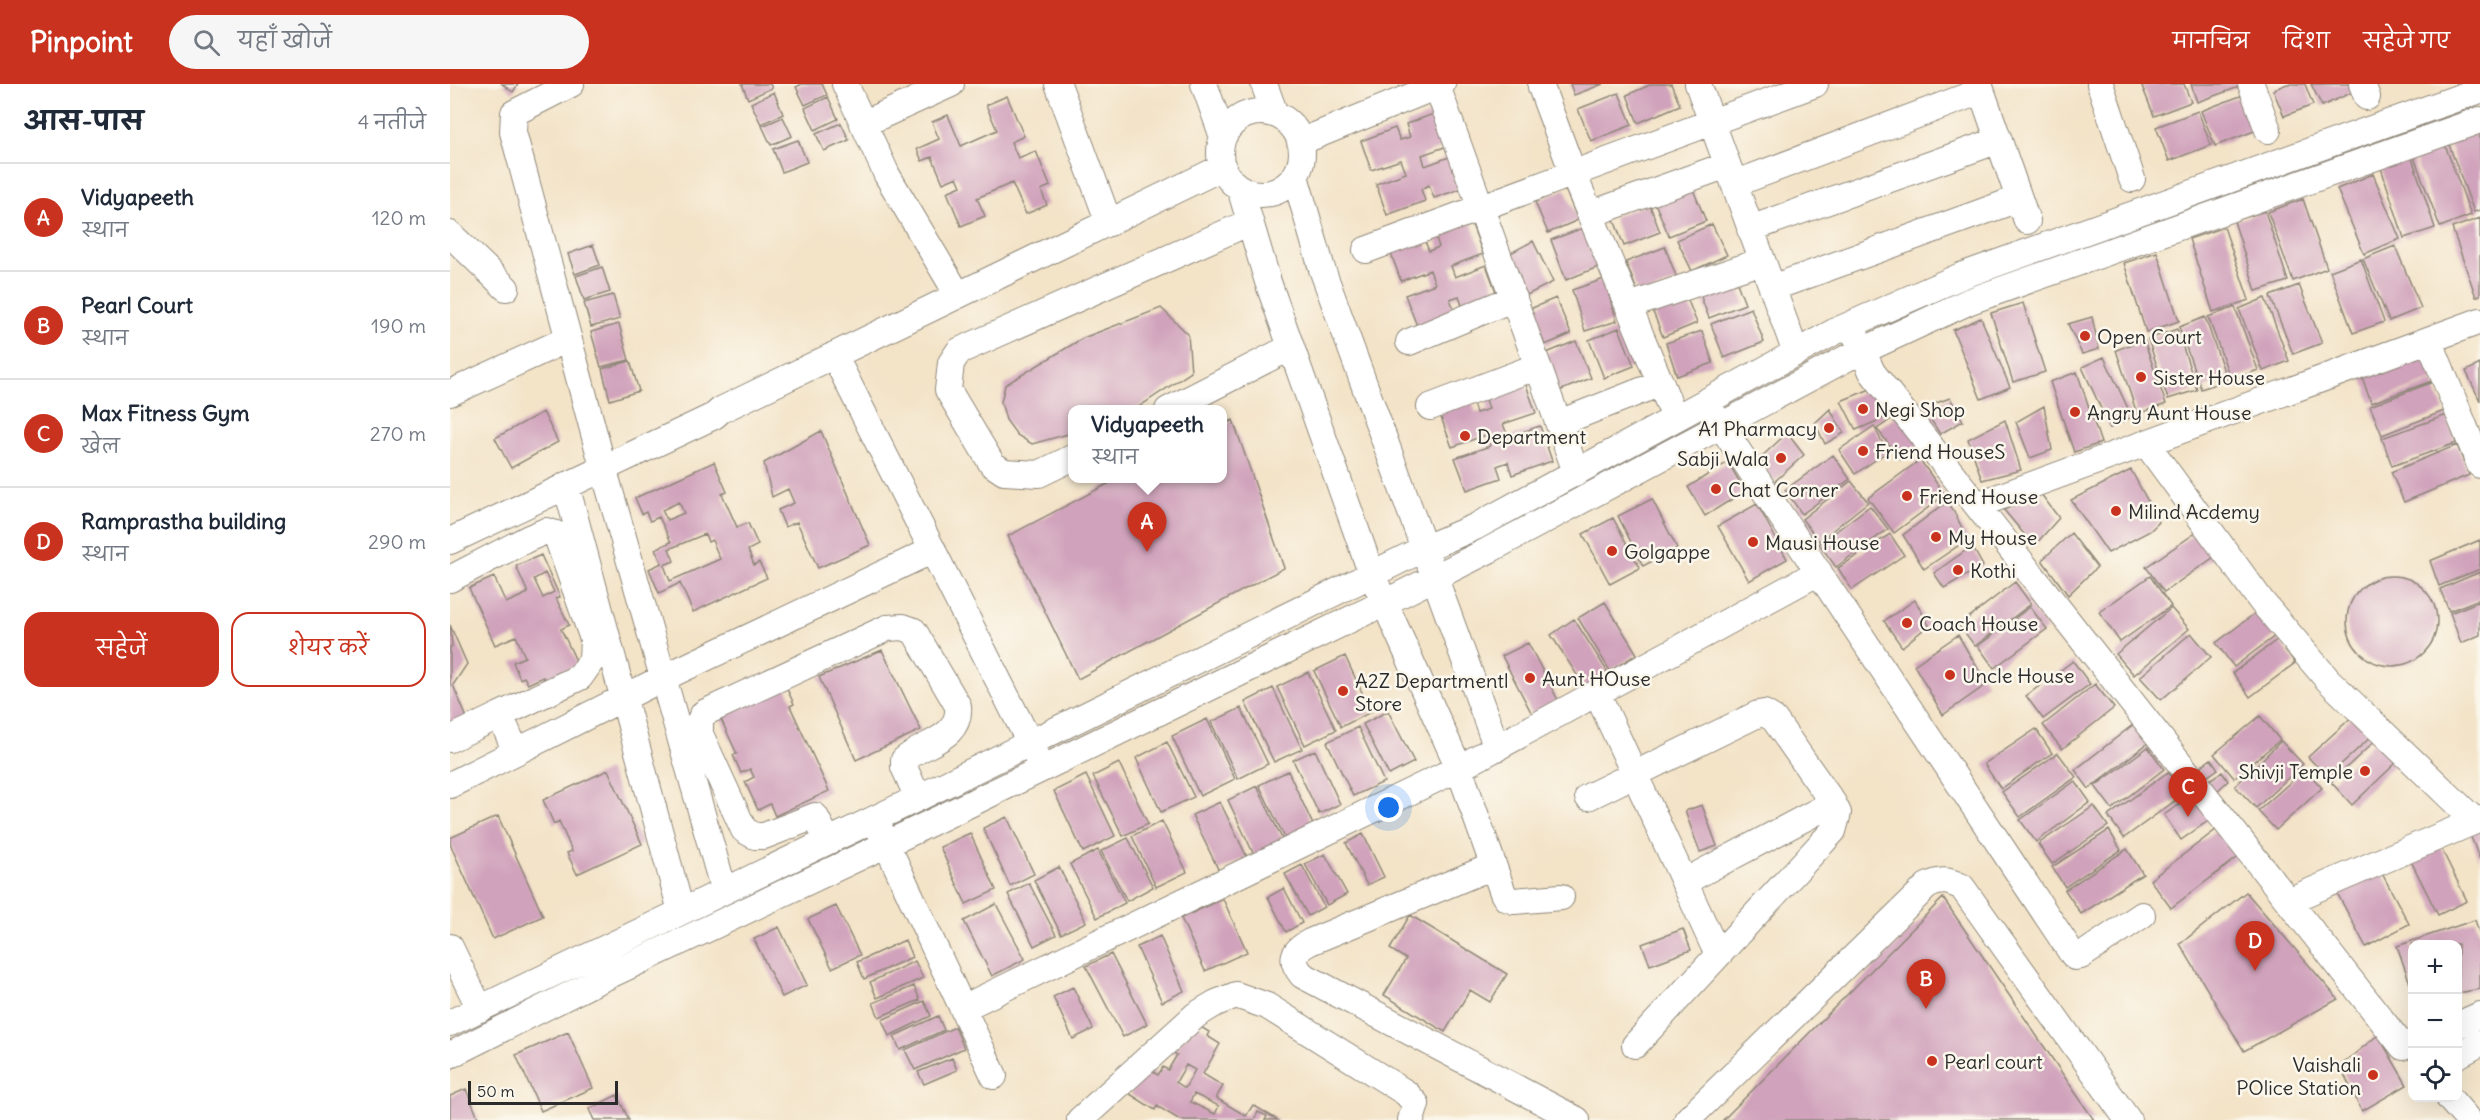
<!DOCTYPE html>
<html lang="hi">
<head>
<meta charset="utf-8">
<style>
	body { margin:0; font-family:Delius,"Playpen Sans Deva",sans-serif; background:#f6f6f7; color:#1f2937 }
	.controls { position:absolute; right:18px; bottom:18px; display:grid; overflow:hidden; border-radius:12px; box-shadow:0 6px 24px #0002 }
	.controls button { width:54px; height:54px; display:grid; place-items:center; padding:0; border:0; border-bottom:2px solid #e0e1e3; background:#fff; color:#1f2937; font:30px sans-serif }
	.scale { position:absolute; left:18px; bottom:15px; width:150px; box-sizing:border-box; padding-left:6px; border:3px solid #2b2b2b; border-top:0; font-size:16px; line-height:21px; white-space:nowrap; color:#2b2b2b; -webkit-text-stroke:4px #fbf7ec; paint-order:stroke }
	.you { position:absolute; left:939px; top:724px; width:21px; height:21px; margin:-15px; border:4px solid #fff; border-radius:50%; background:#1a73e8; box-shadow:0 0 0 9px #1a73e833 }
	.badge { display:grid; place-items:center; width:39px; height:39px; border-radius:50%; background:#c8321e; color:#fff; font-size:20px; font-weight:700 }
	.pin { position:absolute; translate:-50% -50px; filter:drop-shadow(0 2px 3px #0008) }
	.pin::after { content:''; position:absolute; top:32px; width:21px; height:18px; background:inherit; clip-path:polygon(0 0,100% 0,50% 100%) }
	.popup { position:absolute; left:618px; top:321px; width:159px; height:78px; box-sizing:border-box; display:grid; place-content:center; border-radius:12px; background:#fff; filter:drop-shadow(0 2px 4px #0005); font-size:20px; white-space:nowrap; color:#747a83 }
	.popup b { font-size:22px; color:#1f2937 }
	.popup::after { content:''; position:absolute; left:50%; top:100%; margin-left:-12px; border:12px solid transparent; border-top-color:#fff }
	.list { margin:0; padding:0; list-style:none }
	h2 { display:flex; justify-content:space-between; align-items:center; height:78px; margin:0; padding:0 24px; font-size:26px }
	h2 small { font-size:20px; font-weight:400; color:#747a83 }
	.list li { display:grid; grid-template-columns:39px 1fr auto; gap:18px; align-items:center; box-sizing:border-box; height:108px; padding:0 24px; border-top:2px solid #e0e1e3 }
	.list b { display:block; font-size:22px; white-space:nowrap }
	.list p { margin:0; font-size:20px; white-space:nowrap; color:#747a83 }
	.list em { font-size:20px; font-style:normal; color:#747a83 }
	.actions { display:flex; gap:12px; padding:18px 24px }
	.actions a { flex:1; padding:14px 0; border:2px solid #c8321e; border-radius:18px; text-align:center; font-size:21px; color:#c8321e }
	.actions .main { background:#c8321e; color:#fff }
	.icon { flex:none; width:33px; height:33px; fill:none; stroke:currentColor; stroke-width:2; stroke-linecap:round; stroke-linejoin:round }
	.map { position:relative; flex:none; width:2030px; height:1036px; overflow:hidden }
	header { display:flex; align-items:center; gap:36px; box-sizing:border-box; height:84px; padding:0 30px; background:#c8321e; color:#fff }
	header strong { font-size:28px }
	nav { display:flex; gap:33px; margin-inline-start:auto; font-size:21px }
	.search { width:420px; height:54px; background:#f6f6f7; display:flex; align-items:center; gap:15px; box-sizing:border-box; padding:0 21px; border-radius:33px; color:#747a83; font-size:22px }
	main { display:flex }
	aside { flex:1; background:#fff }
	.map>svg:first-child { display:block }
	.building { fill:#d0a2bb; fill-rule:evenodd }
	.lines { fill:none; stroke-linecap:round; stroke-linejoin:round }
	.minor-casing { stroke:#8f8779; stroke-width:28 }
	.minor { stroke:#fff; stroke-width:26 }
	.poi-dot { fill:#c8321e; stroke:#fbf7ec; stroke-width:2 }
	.labels { text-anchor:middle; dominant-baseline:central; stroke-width:5; stroke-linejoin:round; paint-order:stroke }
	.poi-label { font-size:20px; fill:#2b2b2b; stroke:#fbf7ec; text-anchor:start }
</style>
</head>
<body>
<header>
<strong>Pinpoint</strong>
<div class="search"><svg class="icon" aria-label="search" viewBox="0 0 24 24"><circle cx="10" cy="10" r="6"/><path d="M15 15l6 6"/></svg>यहाँ खोजें</div>
<nav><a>मानचित्र</a><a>दिशा</a><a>सहेजे गए</a></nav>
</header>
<main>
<aside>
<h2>आस-पास<small>4 नतीजे</small></h2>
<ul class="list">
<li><span class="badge">A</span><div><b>Vidyapeeth</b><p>स्थान</p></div><em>120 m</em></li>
<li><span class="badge">B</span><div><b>Pearl Court</b><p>स्थान</p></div><em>190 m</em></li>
<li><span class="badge">C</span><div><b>Max Fitness Gym</b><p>खेल</p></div><em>270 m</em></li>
<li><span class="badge">D</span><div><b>Ramprastha building</b><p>स्थान</p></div><em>290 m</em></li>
</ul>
<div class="actions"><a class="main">सहेजें</a><a>शेयर करें</a></div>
</aside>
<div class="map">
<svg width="2030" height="1036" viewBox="0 0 2030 1036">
	<rect width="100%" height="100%" fill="#fbf7ec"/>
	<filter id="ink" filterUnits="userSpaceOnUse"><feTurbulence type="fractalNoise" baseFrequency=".0167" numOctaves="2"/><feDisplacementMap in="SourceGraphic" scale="12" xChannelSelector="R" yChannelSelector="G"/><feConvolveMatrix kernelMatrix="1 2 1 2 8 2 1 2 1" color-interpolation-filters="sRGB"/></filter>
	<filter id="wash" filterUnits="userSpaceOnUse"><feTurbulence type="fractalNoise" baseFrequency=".008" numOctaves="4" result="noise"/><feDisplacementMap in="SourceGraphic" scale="24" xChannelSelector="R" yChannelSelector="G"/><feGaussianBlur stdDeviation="1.35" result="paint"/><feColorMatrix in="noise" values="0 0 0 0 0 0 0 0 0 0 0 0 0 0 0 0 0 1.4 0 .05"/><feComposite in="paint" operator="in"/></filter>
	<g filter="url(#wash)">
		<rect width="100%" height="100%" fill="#f3e3c7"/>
		<g id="blocks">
			<path class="building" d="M52,0H68L63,8Z
				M292,0H320L322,4L298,15Z
				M352,0H372L377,11L355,21L346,3Z
				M1120,0H1153L1124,11Z
				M1202,0H1221L1230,21L1188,39L1177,11Z
				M1696,0H1734L1741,18L1704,32L1692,2Z
				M1741,0H1791L1792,2L1747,18Z
				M1837,0H1855L1863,21L1834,32L1823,6Z
				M1861,0H1899L1903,8L1872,22Z
				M324,8L333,30L311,40L301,19Z
				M1169,9L1182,41L1141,57L1128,25Z
				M1793,11L1807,46L1765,62L1751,27Z
				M557,12L574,52L561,58L568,74L586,67L600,102L591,106L597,121L576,130L562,99L527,114L535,132L511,142L497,108L511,102L507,93L493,99L482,73L472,77L467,65L489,55L482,38L498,31L511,62L547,46L536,21Z
				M378,13L388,35L365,46L355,24Z
				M992,27L1003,60L972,71L975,82L1007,70L1019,102L984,114L979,101L971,105L975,117L937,131L926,100L956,89L951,76L921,86L911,57L945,44L950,56L960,53L956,40Z
				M1748,27L1761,61L1719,77L1706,43Z
				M333,33L342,52L321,61L312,42Z
				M391,39L399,56L374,67L366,50Z
				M2030,48V126L2024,128L1998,58Z
				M348,56L357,78L332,88L323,65Z
				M1995,61L2021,131L1990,143L1964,73Z
				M1962,74L1985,144L1954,154L1931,84Z
				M1923,90L1950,155L1914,170L1887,105Z
				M1242,103L1256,137L1219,152L1205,119Z
				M1115,105L1128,136L1098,149L1085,118Z
				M1853,115L1877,184L1843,197L1818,128Z
				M1199,119L1210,148L1174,162L1163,133Z
				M1815,127L1838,197L1806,207L1784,137Z
				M2030,134V211L2026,213L2002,144Z
				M1021,138L1033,170L1001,182L1005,193L1036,181L1048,213L1013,225L1009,212L1000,215L1005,228L967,242L955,211L985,200L980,186L951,197L940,167L974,155L979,167L989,163L985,151Z
				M1262,140L1277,171L1242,187L1227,156Z
				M1774,143L1799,216L1763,228L1739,155Z
				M1133,144L1148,183L1116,196L1101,156Z
				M1083,157L1103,198L1077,211L1057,171Z
				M143,161L150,181L125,190L118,170Z
				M1945,162L1971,224L1939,237L1913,175Z
				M1215,163L1228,197L1189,212L1176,178Z
				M1707,168L1729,237L1696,248L1674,179Z
				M1911,175L1934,238L1903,249L1880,187Z
				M152,183L160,208L134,216L126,192Z
				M1284,191L1295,220L1259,234L1248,205Z
				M1154,195L1167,237L1135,247L1122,206Z
				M1849,201L1872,259L1843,270L1820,212Z
				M1235,209L1247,239L1213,253L1201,223Z
				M163,211L170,235L141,243L134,219Z
				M1106,214L1121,250L1095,261L1080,225Z
				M1815,214L1839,277L1813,287L1789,225Z
				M1573,219L1595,288L1563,298L1541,229Z
				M1785,223L1808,286L1781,296L1758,233Z
				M711,224L738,250L741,288L684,326H622V349L582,360L567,351L556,336L551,318L555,301L633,254Z
				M1301,224L1314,258L1274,274L1261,240Z
				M1642,233L1649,265L1632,270L1618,240Z
				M1755,233L1777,296L1751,305L1729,243Z
				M1531,234L1560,303L1531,315L1503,246Z
				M169,240L179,276L151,283L141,248Z
				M1169,244L1184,282L1154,294L1139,256Z
				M1727,245L1747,306L1718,315L1698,255Z
				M1252,247L1263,279L1227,292L1216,259Z
				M1694,256L1716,320L1687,330L1666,266Z
				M1126,257L1141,294L1109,307L1094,270Z
				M1974,260L1987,295L1921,319L1909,284Z
				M1654,273L1682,333L1660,344L1632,283Z
				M180,277L189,307L160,316L152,285Z
				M2030,280V317L2016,287Z
				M1627,288L1651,359L1624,368L1600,298Z
				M1075,298L1086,329L1053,340L1058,353L1090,342L1102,377L1062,391L1058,378L1047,382L1051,394L1017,406L1005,374L1040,362L1036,351L1002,363L989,328L1022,317L1026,329L1039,325L1035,312Z
				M1983,298L1994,327L1932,351L1920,322Z
				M1423,304L1434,334L1406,346L1391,317Z
				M1500,314L1513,337L1490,350L1473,324Z
				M1594,322L1602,366L1580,374L1566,338Z
				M1380,325L1394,349L1375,360L1365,339Z
				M93,328L108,358L61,384L45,354Z
				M1449,330L1472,359L1451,376L1427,345Z
				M1997,331L2006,359L1942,382L1932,354Z
				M783,336L834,484L628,595L558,452L669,394H772V341Z
				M1555,336L1571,386L1532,396L1518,355Z
				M1424,342L1437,368L1405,390L1389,366Z
				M371,347L420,461L368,484L347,438L335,443L328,426L344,419L338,405L322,413L314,379Z
				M1337,349L1354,371L1324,398L1308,376Z
				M2007,361L2019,391L1954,418L1941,388Z
				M1383,371L1400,395L1352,430L1335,406Z
				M1470,376L1495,411L1444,449L1418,414Z
				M264,378L277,408L272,410L287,443L298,439L308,461L298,466L304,481L309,478L317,494L243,528L230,499L209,509L199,485L212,479L205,465L221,458L209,433L200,437L196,428L192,430L185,414ZM229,418L234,429L217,436L212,426ZM255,450L258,458L262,456L270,475L220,497L214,481L224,477L219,465Z
				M1278,378L1295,407L1255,432L1238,403Z
				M1681,386L1709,438L1700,447L1658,469L1621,416Z
				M1401,397L1418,418L1369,457L1352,435Z
				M1591,410L1609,434L1584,462L1554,426Z
				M1202,415L1227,464L1193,482L1168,432Z
				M1498,417L1518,455L1474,485L1453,451Z
				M1307,420L1337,475L1299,497L1268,442Z
				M1420,422L1438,445L1386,483L1369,460Z
				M1163,434L1190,484L1160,500L1133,450Z
				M1747,448L1764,473L1714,508L1696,483Z
				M1621,449L1647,483L1618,511L1592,476Z
				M1440,450L1454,471L1402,506L1388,484Z
				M2030,456V485L1989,502L1980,477Z
				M1522,462L1533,482L1494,504L1484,489Z
				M91,471L110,513L106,514L119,541L111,545L128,581L95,596L93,593L78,600L74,593L70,595L63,578L75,573L66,552L45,561L19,504L44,493L56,519L78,509L66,482ZM95,489L104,508L93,514L84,495Z
				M2030,488V515L1999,527L1990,505Z
				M1897 537a45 45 0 1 1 90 0a45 45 0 1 1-90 0Z
				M1700,492L1721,522L1670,558L1649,528Z
				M1565,498L1581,520L1525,562L1509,541Z
				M1465,516L1479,541L1452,563L1434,537Z
				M2030,517V551L2011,559L2000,529Z
				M1155,518L1187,570L1160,587L1128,534Z
				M1580,523L1597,545L1544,584L1528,562Z
				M1721,524L1739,545L1684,591L1666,570Z
				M1808,527L1826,551L1784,583L1766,559Z
				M1124,535L1159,590L1136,605L1101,551Z
				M0,541L17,580L3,601L17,634L0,642V563L2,562Z
				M1741,549L1761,573L1711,616L1690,593Z
				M1508,551L1537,600L1493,631L1464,581Z
				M1828,555L1845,579L1800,613L1783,589Z
				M1078,559L1108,616L1082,630L1052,572Z
				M432,566L471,646L406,676L369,593Z
				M895,572L921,628L891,643L864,587Z
				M1623,577L1640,600L1593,635L1576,612Z
				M858,588L886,646L855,661L827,603Z
				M1645,600L1664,624L1612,665L1593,641Z
				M336,603L344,620L340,622L379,707L325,732L320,720L308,726L295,698L304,693L300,685L291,689L283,671L287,670L270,633Z
				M823,604L852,665L824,678L795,618Z
				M791,624L818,680L788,695L761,638Z
				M938,627L964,678L939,691L913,640Z
				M1810,632L1830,656L1784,694L1764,670Z
				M1903,632L1922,652L1877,693L1858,673Z
				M757,635L785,695L750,712L722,652Z
				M1684,640L1698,659L1639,705L1625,686Z
				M908,643L934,698L903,712L877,658Z
				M1586,645L1602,669L1551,705L1534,680Z
				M1928,654L1949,676L1902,721L1881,698Z
				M1831,657L1853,680L1806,724L1785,702Z
				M717,658L744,713L711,728L686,674Z
				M1698,663L1714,685L1662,725L1645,702Z
				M865,666L890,720L869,730L843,676Z
				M1608,669L1626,693L1570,733L1552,708Z
				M1761,675L1768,685L1755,694L1745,687Z
				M669,679L698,740L673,752L643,692Z
				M1855,685L1872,704L1826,746L1808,727Z
				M158,686L192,760L127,790L117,769L122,767L109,737L104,740L93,716Z
				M838,687L864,743L836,756L809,701Z
				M1718,688L1734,710L1674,754L1658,732Z
				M1772,688L1778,697L1765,709L1756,698Z
				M636,691L665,752L633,768L604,707Z
				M1625,697L1640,718L1586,758L1570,736Z
				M807,702L835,761L806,775L778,716Z
				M1743,711L1762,734L1731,756L1714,731Z
				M770,718L797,773L769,787L742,731Z
				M1252,721L1267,762L1250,768L1235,727Z
				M1644,722L1658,742L1602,780L1588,760Z
				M48,732L93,832L43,855L0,760V754Z
				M557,733L584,790L560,802L533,744Z
				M712,737L737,788L706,803L682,752Z
				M1771,742L1792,770L1721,824L1700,796Z
				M2030,743V776L2019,748Z
				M1659,746L1671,766L1615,803L1602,783Z
				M520,749L546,806L516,820L490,763Z
				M913,750L934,793L917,801L896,759Z
				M678,754L703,803L677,817L651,767Z
				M1990,762L2017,817L1988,831L1961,777Z
				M1677,765L1693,790L1631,830L1615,806Z
				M648,766L675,819L647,834L620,780Z
				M875,770L897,810L877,821L855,780Z
				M852,781L874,823L858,832L835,790Z
				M1928,782L1959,840L1916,863L1885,805Z
				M609,783L636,838L611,850L584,796Z
				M579,799L606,851L584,862L558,810Z
				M834,804L852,839L836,848L818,813Z
				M1796,808L1888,915L1794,967L1730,860Z
				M1493,814L1644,1036H1273Z
				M773,815L797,868L755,887L731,834Z
				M546,820L575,875L542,892L514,837Z
				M386,822L410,871L382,884L358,835Z
				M960,831L1057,890L1040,918L1020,906L995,948L934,911L956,875L940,865Z
				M2025,836L2030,851V905L2008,909V860H1962V905L1947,862Z
				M329,843L357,901L332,913L304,855Z
				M1233,845L1241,866L1200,881L1192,860Z
				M710,852L734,907L712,918L687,863Z
				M455,856L462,873L414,895L407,878Z
				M661,870L697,940L673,953L636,882Z
				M465,877L473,894L427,914L420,898Z
				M464,902L470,916L429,933L423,919Z
				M623,903L643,945L623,955L603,913Z
				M474,917L481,932L439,952L432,936Z
				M488,932L494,946L450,966L444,952Z
				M746,940L759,948L757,952L770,960L753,990L773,1002L766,1014L796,1032L803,1021L828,1036H815L817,1032L808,1028L804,1036H730L707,1022L705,1026L680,1010L696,984L708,991L713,983L718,986L727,971L722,968ZM736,981L745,986L735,1004L726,998ZM744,1010L769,1022L765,1030L740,1018Z
				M505,943L514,964L465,986L455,966Z
				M118,948L143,1004L91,1027L66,971Z
				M1928,951L1957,1001L1912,1027L1890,982Z
				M502,974L507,986L474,1000L468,988Z
				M16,1005L29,1036H0V1012Z
				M167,1011L179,1036H144L139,1025Z"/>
		</g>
	</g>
	<g filter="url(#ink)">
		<use href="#blocks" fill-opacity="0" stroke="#8f8779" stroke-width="1.5"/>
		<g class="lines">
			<defs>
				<path id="minor" d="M121,0L64,29L63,48L153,383L274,807
					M395,0L437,91L508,211
					M608,0L659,139
					M754,0L773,53
					M814,0L825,30
					M1248,0L1346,269
					M1529,0L1577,137
					M1650,0L1682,95
					M1801,0L1818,46
					M1912,0L1917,13
					M987,2L1126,388
					M1091,3L1123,89L1225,334
					M770 69a41 41 0 1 1 82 0a41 41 0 1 1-82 0Z
					M413,40L501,0
					M850,58L992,0
					M845,92L872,185L1047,664
					M1284,100L1531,7
					M790,104L818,198L922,491L1009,684L1053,809L1056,814L1064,817L1111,813
					M1141,130L1277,81
					M1300,145L1549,56
					M0,150L56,204
					M916,166L1365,0
					M1322,204L1568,115
					M1179,222L1312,177
					M1406,252L1422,288L1953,963L1962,959
					M1979,256L2030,381
					M959,258L1064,214
					M384,271L587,673
					M0,309L118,255
					M980,323L1088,282
					M718,326L841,263
					M1262,328L1621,868L1625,873L1631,872L1692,831
					M1109,339L1211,299
					M1696,359L1812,518L1878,596L2025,737
					M622,374L589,390L554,388L542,380L498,306L501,279L509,267L800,138
					M116,401L231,827
					M1527,421L2030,237
					M0,457L264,332L271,326L773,83
					M0,495L79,454L96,447L106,450L143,555L142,576L130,593L50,631
					M1147,609L1268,871
					M0,655L50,631L66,668
					M0,701L213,594L483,466
					M1138,713L1308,630L1314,629L1324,635L1383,719L1388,729L1383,747L1185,961
					M430,746L544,992
					M378,757L365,732L314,752H305L294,746L250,650V636L254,629L437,544L453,543L464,547L508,622C511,655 474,658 454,676V683L468,714
					M1043,782L860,858C843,867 839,875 852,891L1127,1036
					M1234,798L1383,719
					M1838,817L2030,735
					M0,863L30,925
					M513,924L1009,684L1369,488
					M0,939L468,714L973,465L1025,443L1386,247L1511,192L2030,6
					M2008,941L2030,931
					M0,971L147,897L437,760L936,518L1039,466L1397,274L1520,217L2030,36
					M2008,971L2030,959
					M1999,1014L2018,1036
					M630,1036L746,931L766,919L786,911L817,922L956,1009L966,1020L961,1036
					M1237,1036L1477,802C1491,795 1498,796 1512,803L1678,1036"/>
			</defs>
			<use href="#minor" class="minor-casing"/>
			<use href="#minor" class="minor"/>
		</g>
	</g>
	<g class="poi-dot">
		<circle cx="1635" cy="252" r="6"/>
		<circle cx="1691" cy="293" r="6"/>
		<circle cx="1413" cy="325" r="6"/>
		<circle cx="1625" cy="328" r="6"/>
		<circle cx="1379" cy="344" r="6"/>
		<circle cx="1015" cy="352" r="6"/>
		<circle cx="1413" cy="367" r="6"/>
		<circle cx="1331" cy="374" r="6"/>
		<circle cx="1266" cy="405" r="6"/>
		<circle cx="1457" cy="412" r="6"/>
		<circle cx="1666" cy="427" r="6"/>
		<circle cx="1486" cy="453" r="6"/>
		<circle cx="1303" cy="458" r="6"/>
		<circle cx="1162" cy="467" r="6"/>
		<circle cx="1508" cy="486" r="6"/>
		<circle cx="1457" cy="539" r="6"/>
		<circle cx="1500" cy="591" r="6"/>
		<circle cx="1080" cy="594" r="6"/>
		<circle cx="893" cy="607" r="6"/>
		<circle cx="1915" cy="687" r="6"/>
		<circle cx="1482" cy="977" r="6"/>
		<circle cx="1923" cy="991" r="6"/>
	</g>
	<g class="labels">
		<g class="poi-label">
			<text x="1647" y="252">Open Court</text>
			<text x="1703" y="293">Sister House</text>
			<text x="1425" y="325">Negi Shop</text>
			<text x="1637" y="328">Angry Aunt House</text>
			<text x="1367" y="344" text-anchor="end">A1 Pharmacy</text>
			<text x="1027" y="352">Department</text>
			<text x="1425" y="367">Friend HouseS</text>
			<text x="1319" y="374" text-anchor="end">Sabji Wala</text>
			<text x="1278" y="405">Chat Corner</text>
			<text x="1469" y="412">Friend House</text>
			<text x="1678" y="427">Milind Acdemy</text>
			<text x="1498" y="453">My House</text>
			<text x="1315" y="458">Mausi House</text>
			<text x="1174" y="467">Golgappe</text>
			<text x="1520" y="486">Kothi</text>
			<text x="1469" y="539">Coach House</text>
			<text x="1512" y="591">Uncle House</text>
			<text x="1092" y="594">Aunt HOuse</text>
			<text x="905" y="596">A2Z Departmentl<tspan x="905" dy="23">Store</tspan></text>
			<text x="1903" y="687" text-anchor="end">Shivji Temple</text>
			<text x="1494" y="977">Pearl court</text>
			<text x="1911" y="980" text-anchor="end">Vaishali<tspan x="1911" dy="23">POlice Station</tspan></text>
		</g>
	</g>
</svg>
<div class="controls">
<button>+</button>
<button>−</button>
<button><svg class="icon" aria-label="locate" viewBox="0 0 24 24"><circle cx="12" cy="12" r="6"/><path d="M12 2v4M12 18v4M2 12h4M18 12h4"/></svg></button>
</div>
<div class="scale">50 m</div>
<div class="you"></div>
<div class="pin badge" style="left:697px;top:468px">A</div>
<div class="popup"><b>Vidyapeeth</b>स्थान</div>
<div class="pin badge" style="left:1476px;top:925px">B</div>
<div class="pin badge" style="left:1738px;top:733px">C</div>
<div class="pin badge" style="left:1805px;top:887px">D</div>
</div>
</main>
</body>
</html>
